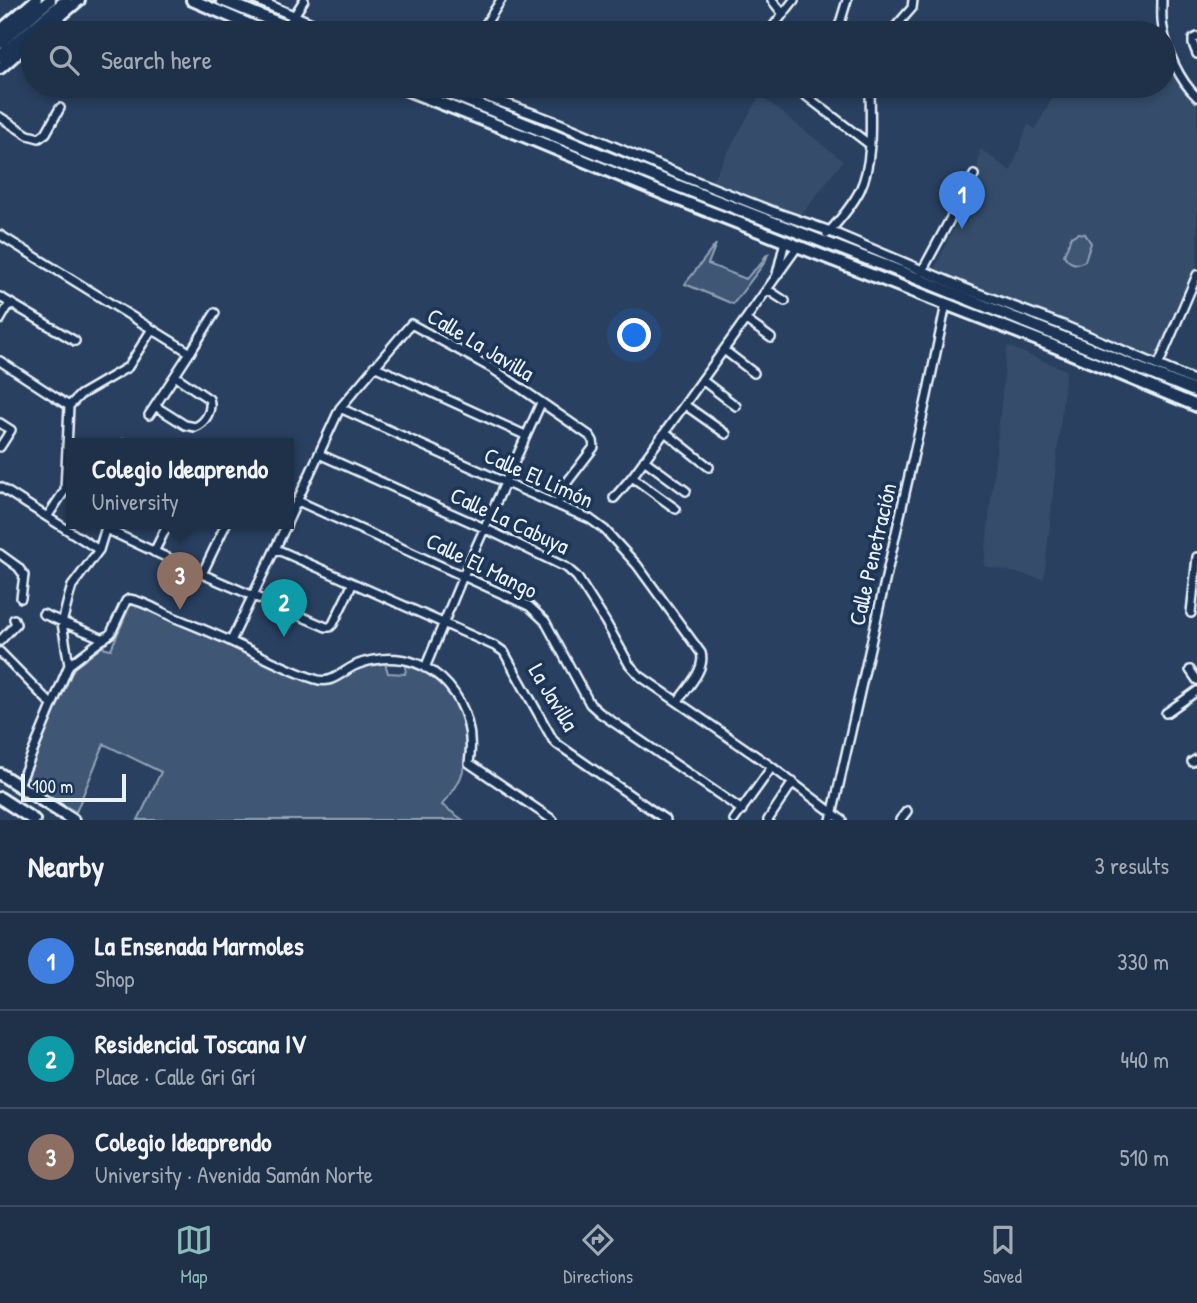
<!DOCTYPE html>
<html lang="en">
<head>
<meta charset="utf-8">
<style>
	body { margin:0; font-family:"Patrick Hand",sans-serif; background:#273850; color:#f1f3f6 }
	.scale { position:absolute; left:21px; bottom:18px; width:105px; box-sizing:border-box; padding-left:7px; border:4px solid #e8f1f8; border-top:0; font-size:19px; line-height:24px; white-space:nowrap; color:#e8f1f8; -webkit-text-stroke:5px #1d3557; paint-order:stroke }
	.you { position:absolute; left:635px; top:336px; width:24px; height:24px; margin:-18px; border:5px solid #fff; border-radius:50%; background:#1a73e8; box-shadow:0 0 0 10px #1a73e833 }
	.badge { display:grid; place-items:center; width:46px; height:46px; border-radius:50%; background:#8bbbb9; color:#fff; font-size:23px; font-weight:700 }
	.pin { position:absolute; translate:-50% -58px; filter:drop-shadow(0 2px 4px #0008) }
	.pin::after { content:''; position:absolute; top:37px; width:24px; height:21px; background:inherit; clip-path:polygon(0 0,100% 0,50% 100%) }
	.popup { position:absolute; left:66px; top:438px; width:228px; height:91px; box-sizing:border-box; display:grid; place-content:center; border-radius:0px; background:#1f3049; filter:drop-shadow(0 2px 5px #0005); font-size:23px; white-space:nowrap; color:#a1a9b4 }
	.popup b { font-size:26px; color:#f1f3f6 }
	.popup::after { content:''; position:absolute; left:50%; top:100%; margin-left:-14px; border:14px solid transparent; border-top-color:#1f3049 }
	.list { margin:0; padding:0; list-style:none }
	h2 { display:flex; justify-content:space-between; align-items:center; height:91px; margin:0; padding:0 28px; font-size:30px }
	h2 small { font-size:23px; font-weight:400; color:#a1a9b4 }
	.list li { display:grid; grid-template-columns:46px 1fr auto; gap:21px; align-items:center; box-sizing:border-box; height:98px; padding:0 28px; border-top:2px solid #3c4b61 }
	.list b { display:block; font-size:26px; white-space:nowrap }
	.list p { margin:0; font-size:23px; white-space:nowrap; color:#a1a9b4 }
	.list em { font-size:23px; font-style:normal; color:#a1a9b4 }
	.icon { flex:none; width:38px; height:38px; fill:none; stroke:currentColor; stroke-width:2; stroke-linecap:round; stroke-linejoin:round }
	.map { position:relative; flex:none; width:1197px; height:820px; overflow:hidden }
	.search { position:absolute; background:#1f3049; box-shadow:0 4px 10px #0003; left:21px; right:21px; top:21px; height:77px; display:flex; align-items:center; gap:18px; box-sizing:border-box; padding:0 24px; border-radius:38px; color:#a1a9b4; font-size:26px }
	.sheet { height:385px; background:#1f3049 }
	nav { display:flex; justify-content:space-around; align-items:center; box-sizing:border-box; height:98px; border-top:2px solid #3c4b61; background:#1f3049; font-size:19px; color:#a1a9b4 }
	nav a { display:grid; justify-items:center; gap:4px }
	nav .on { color:#8bbbb9 }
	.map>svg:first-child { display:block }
	.built { fill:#364d6b }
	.green { fill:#415774; stroke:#94a4b6; stroke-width:2 }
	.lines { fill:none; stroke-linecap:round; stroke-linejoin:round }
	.minor-casing { stroke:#e8f1f8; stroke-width:12 }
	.tertiary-casing { stroke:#e8f1f8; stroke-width:13 }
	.primary-casing { stroke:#e8f1f8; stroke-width:16 }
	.minor { stroke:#1d3557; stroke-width:7 }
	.tertiary { stroke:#1d3557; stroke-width:8 }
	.primary { stroke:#1d3557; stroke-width:10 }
	.labels { text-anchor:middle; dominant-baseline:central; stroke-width:7; stroke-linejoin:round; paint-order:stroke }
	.street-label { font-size:23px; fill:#e8f1f8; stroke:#1d3557 }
</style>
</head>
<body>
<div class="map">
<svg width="1197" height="820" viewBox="0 0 1197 820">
	<rect width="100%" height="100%" fill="#294061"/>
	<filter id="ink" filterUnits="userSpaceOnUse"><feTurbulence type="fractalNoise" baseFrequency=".0143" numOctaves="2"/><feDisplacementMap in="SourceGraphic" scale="14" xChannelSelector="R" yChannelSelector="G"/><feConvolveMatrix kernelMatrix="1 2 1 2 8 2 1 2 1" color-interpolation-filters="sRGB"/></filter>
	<g filter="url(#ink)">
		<path class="built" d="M1164,43L1179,79L1184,88L1197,101V264L1158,361L1083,328L1078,339L996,307L997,296L933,272L975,186L980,149L1011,171L1028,124L1035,129L1059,86H1164Z
			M760,95L843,161L799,218L710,184Z
			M1007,346L1066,370L1044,579L984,566Z"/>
		<path class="green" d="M1078,233L1085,234L1091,243L1085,261C1077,266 1069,264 1064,255L1071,237Z
			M716,244L708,264L746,279C751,272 754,270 760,265C764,261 763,257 768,254L765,262L733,304L685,284Z
			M131,603L319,685C342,671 358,666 385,663L388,673L405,674L407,664C415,667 425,670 433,674C464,693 475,752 458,783C454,791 447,798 442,805L463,820H138L161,772L104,744L76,812L34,787L28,777L30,767L74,668L102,647L111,649Z"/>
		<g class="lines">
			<defs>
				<path id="minor" d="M772,0L783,14
					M1162,0C1162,9 1161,19 1163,28C1167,52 1179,80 1197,97
					M287,27L304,0
					M480,33L501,0
					M768,33L794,0
					M837,33L847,0
					M890,33L912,8L913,0
					M1197,37L1193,39V44L1197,54
					M793,86L869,144
					M0,117L28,135L39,138L46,133L60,108
					M827,234C839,221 852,206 860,190C874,161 870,117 870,86
					M0,235L189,352V354L149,415
					M921,273L974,175
					M777,274L785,241
					M768,290L785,301
					M0,297L75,341
					M0,320L10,303
					M746,320L771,338
					M724,350L754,373
					M190,353L215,313
					M0,361L69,406
					M374,366L525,435
					M1158,366L1197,275
					M702,380L736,406
					M685,405L726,434
					M155,406L185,425L195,427C205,423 213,410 209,399L175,376
					M340,408L504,482L590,519L605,530L637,565L701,653C706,669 687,688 678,701
					M0,423L11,430L0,447
					M665,432L709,467
					M124,444H125
					M319,454L484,528L567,568L577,577L605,621L629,664L640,676L772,767L842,820
					M644,460L686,491
					M0,487L99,550
					M614,498L632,477
					M298,501L529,606L545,621L590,704L600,713L742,810
					M676,509L632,477L665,432L798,246
					M47,517L65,490L69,406L80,395L128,367L152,329
					M288,521L340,408L411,324L493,369L590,436L593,441L594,447L568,481L557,504
					M106,529L202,574L326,627H330L333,624L353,583
					M276,549L497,647L504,652L553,740L557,744L666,820
					M154,552L168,524
					M0,554L18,567L24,575L21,598
					M202,574L226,524
					M1191,613L1197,557
					M43,614L104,639
					M0,641L16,624L14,619
					M231,641L287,524
					M0,652L52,705
					M69,665L111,633L126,601L129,599C144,601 159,611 173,617C193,625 213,633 232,642C260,655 287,670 315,679C331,685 340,673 354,666C360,663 368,661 374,660C436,649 479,705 469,763L553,820
					M425,668L463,576L541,403
					M1190,670L1197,680
					M1166,713L1197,691
					M1192,762L1197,759
					M19,785L69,665L62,623L69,596L72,586L99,550L107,524
					M734,820L772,767
					M768,820L793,782
					M831,820L927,396L946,304
					M900,820L907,811"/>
				<path id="tertiary" d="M257,0L334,33
					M458,86L558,123L685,177L771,211L829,231L966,289L1062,325L1197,382"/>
				<path id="primary" d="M192,0L269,33
					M222,0L303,33
					M0,31L36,0
					M40,33L79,0
					M0,43L50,0
					M0,56L66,0
					M0,68L33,39
					M397,86L524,136L669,196L1053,346L1197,406
					M432,86L673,184L899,271L1197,392
					M0,774L73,820
					M0,798L34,820"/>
			</defs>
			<use href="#minor" class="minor-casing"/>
			<use href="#tertiary" class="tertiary-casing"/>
			<use href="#primary" class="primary-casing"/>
			<use href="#minor" class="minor"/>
			<use href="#tertiary" class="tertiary"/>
			<use href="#primary" class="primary"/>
		</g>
	</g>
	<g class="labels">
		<g class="street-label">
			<text transform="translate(481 344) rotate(31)">Calle La Javilla</text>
			<text transform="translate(539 477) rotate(24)">Calle El Limón</text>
			<text transform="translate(510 520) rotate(25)">Calle La Cabuya</text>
			<text transform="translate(872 554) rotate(-77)">Calle Penetración</text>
			<text transform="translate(482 565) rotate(26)">Calle El Mango</text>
			<text transform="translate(554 697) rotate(59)">La Javilla</text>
		</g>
	</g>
</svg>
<div class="scale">100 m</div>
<div class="you"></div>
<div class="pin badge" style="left:962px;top:229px;background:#3f7fe0">1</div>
<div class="pin badge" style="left:284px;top:637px;background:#0f9aa8">2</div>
<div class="pin badge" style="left:180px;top:610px;background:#8d6e63">3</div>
<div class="popup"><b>Colegio Ideaprendo</b>University</div>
<div class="search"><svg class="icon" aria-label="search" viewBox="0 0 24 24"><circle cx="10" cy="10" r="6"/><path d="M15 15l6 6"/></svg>Search here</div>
</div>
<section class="sheet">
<h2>Nearby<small>3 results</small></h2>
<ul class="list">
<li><span class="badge" style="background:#3f7fe0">1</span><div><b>La Ensenada Marmoles</b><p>Shop</p></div><em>330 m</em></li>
<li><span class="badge" style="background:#0f9aa8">2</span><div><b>Residencial Toscana IV</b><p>Place · Calle Gri Grí</p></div><em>440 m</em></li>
<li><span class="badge" style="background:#8d6e63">3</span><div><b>Colegio Ideaprendo</b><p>University · Avenida Samán Norte</p></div><em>510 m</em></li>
</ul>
</section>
<nav>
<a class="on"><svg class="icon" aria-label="map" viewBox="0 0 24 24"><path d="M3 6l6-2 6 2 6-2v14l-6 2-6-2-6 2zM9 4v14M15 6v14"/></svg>Map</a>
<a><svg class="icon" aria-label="directions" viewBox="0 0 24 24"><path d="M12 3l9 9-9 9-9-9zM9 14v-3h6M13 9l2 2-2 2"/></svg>Directions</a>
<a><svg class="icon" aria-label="saved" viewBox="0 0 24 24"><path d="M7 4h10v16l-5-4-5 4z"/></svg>Saved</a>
</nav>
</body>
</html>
